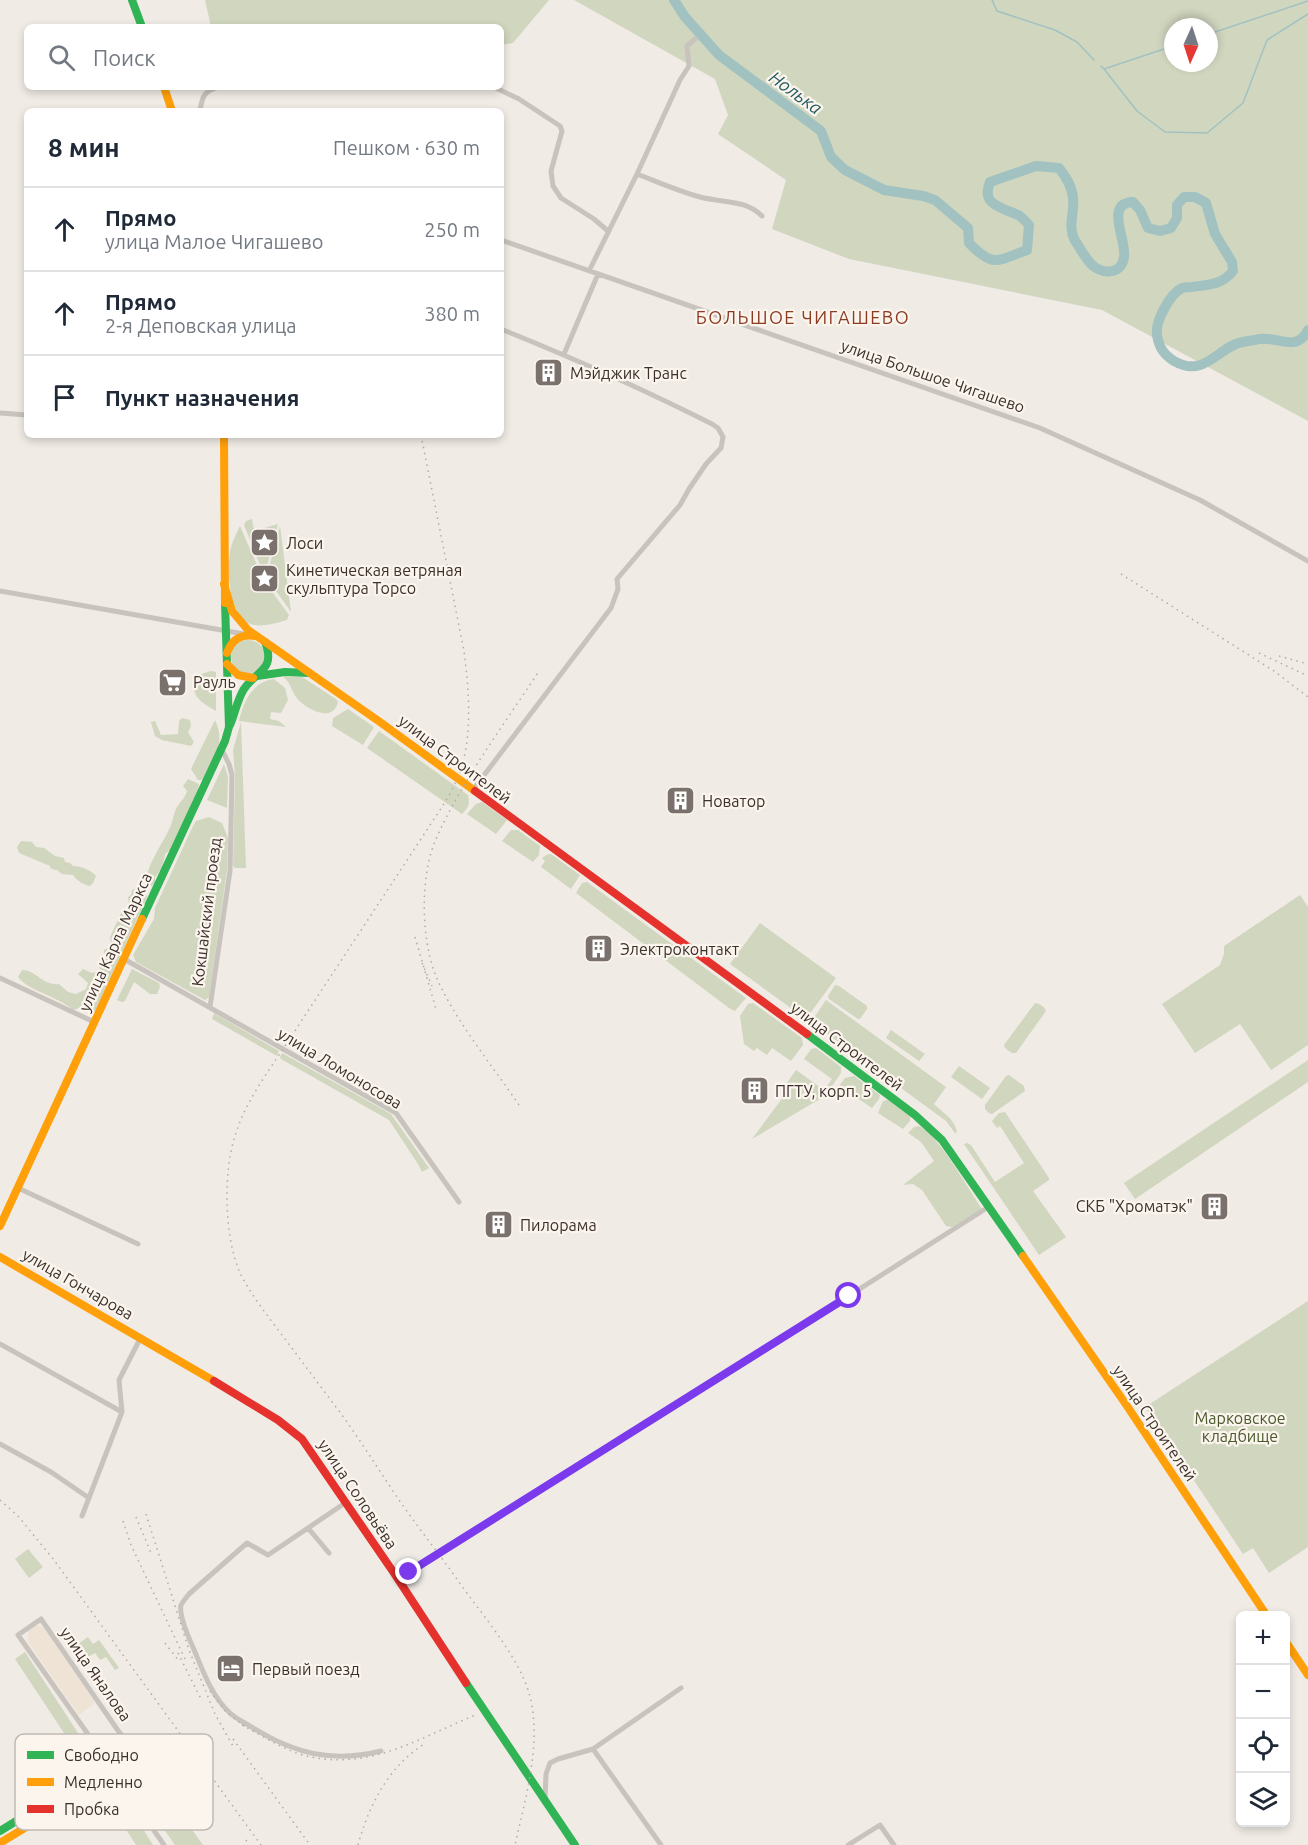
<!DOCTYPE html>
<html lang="ru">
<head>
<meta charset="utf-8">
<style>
	body { margin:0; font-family:Ubuntu,sans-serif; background:#f2f2f3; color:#1f2937 }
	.controls { position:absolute; right:18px; bottom:18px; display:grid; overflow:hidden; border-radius:9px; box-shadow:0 3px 9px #0003 }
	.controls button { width:54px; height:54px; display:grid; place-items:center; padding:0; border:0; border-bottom:2px solid #e0e1e3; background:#fff; color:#1f2937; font:30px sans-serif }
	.compass { position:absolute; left:1164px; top:18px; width:54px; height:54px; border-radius:50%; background:#fff; box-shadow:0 3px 9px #0003; rotate:183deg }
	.stop { position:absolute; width:18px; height:18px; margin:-14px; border:4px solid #7c3aed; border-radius:50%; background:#fff }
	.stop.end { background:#7c3aed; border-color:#fff; box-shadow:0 2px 6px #0008 }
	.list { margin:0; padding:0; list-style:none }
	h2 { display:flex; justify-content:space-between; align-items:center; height:78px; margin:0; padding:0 24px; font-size:26px }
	h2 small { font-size:20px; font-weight:400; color:#747a83 }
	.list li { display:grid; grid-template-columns:39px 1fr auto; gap:18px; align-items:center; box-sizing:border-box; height:84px; padding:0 24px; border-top:2px solid #e0e1e3 }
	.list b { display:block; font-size:22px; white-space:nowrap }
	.list p { margin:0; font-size:20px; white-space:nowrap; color:#747a83 }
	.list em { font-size:20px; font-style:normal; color:#747a83 }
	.icon { flex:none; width:33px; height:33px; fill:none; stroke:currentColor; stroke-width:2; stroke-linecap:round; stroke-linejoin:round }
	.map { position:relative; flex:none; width:1308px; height:1845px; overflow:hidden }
	.search { position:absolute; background:#fff; box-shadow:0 3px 9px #0003; left:24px; top:24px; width:480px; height:66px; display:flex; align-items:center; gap:15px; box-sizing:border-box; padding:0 21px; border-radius:9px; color:#747a83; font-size:22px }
	.panel { position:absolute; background:#fff; box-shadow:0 3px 9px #0003; left:24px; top:108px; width:480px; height:330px; border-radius:9px }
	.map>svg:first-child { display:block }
	.green { fill:#d1d6bf; fill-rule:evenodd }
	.plaza { fill:#eee3d5 }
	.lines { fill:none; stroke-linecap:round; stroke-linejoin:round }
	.stream { stroke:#a1c2c1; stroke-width:1.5 }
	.river { stroke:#a1c2c1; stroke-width:10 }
	.street { stroke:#c9c3be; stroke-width:5 }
	.fast { stroke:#30b455; stroke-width:8 }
	.slow { stroke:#ff9f0a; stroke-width:8 }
	.jam { stroke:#e5322d; stroke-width:8 }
	.rail { stroke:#b1aca8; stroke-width:1.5; stroke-dasharray:1.5 4.5; stroke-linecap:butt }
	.route { stroke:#7c3aed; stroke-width:8 }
	.labels { text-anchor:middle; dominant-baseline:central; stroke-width:4.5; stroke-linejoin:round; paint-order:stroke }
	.poi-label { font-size:16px; fill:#3b302b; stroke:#fbf5ee; text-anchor:start }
	.street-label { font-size:16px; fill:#3b302b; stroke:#fbf5ee }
	.park-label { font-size:16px; fill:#4a5a2e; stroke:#fbf5ee }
	.water-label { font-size:18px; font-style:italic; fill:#1f5a5e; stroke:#fbf5ee }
	.neighbourhood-label { font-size:18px; letter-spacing:1.5px; fill:#8c3b22; stroke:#fbf5ee }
	.key { fill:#fbf5ee; stroke:#c1bab4; stroke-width:1.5 }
	.key-label { font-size:16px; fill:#3b302b }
</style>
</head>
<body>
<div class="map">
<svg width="1308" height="1845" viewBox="0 0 1308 1845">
	<rect width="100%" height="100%" fill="#f0ebe5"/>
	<path class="green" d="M205,0H549L513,43L501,45V27H211Z
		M574,0H1308V421L1102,310L849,259L772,229L786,180L718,134L728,115L715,79ZM1173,27H1209V63H1173Z
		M252,519L254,531L278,524L266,570H262L244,525L246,521Z
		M240,526L260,572L257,577L258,582L264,587L268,586L289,615L287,620C277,623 260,628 250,624C228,614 226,567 231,547C233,540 237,532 240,526Z
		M280,526L291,612L271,584L273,576L268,571Z
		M231 657a17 17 0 1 1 34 0a17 17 0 1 1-34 0Z
		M211,671L216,672V711C201,702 187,695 198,675Z
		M283,677H302L336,699L338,702C333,724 305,709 296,697C291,690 291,683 283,677Z
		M274,679L285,688L288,700L281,713L271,712L270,719L279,721L286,727L239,721C244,701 252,682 274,679Z
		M348,709L374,727L363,745L332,726L333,718Z
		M182,718L190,720L191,726L188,732L194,742L191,746L162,740L155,736L151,722L155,721L161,735L178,734L179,721Z
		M215,720C226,742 214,760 205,780H198L191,769Z
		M241,722L246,868H235L233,866L235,775L233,750Z
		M379,731L468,795C470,804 469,807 462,814L367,748Z
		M224,764L228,777L227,808L207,800Z
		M188,779L199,784L198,791L170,850L165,854C164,863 161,871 155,877V883L152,886L147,885C143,869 165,841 171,825C173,819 174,812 177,807C181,801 185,798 187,791L183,786Z
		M482,802L507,820L496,834L467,814L476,804Z
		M209,817L222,823L228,838L227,870L209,997L205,1000L136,962L133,955L154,919L155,908L193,826L196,821Z
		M511,830H518L540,846L539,855L533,862L502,841Z
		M21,841L32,842L36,847L44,848L55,856L64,858L65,862L70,863L73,866C81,866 91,870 96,876L93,883L90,886C84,885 76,880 73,875L62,874L57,870H55L50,868V866L19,853L17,847Z
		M551,854L580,875L571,889L541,867L545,861L542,858L546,855Z
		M587,882L746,998L735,1011L729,1008L576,893L582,883Z
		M137,888L144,891L147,897L93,1016L92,1011L82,1007L73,1010C58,996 28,991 18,977L22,970C36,970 43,986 59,984L68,992L76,994L86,989L88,983L78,974L83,969L92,973L97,972L100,969L97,963L104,955V950L108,948L111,942L110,937L123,909H127L129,905L128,897L131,895L132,890Z
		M1300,895L1308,907V1045L1271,1070L1240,1024L1195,1053L1162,1004L1220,965L1224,954V946Z
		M760,923L836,978L806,1019L730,964Z
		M132,969L159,983L160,987L157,994H150L134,982L125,1001L122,1002L117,1000Z
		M835,985L839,986L867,1006V1009L860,1019H858L829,999L828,996Z
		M826,1000L946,1087L934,1104C943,1113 955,1119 957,1132L955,1133L946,1121L811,1022Z
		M753,1003L802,1038L803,1045L791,1061L772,1048L767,1055L757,1048L754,1051L744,1044L740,1016L748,1004Z
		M1035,1003C1040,1004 1044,1006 1046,1011L1016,1053H1012L1005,1048L1004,1045Z
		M214,1013L279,1051L277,1056L212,1019Z
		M891,1030L925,1054L919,1061L886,1038Z
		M816,1048L841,1067V1073L825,1096L752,1139L786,1093L782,1090L796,1070L824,1090L832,1079L804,1059L811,1049Z
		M282,1053L391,1114L429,1168L422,1172L418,1164L389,1120L281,1059L280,1057Z
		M1308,1060V1082L1135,1199L1124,1183Z
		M959,1066L990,1088L982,1099L951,1077Z
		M1009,1075L1024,1086L1025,1091L992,1114L989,1113L985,1109V1105L1006,1076Z
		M854,1076L880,1095L879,1099L872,1108L839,1086L845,1078Z
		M888,1100L910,1116V1121L903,1129L878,1113L883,1101Z
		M1005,1112L1049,1178V1180L1033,1191L1066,1237L1039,1255L964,1144L967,1143L971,1145L995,1182L1024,1163L1000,1126L997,1128L992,1121L999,1113Z
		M919,1126C938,1134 969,1190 982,1209L952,1227L946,1226L922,1190L913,1184L903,1185L934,1161L921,1142L908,1133L914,1127Z
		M1308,1301V1547L1269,1573L1253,1548L1243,1554L1145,1407Z
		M28,1549L43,1567L29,1578L15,1559Z
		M88,1637L93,1644L99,1640L119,1668L115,1670L106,1657L100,1660L95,1653L88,1657L78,1644Z
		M25,1652L80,1736L70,1742L15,1659Z
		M148,1774H152L203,1845H175L136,1789L135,1785L136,1782Z
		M128,1805L153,1845H136L115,1812Z"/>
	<path class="plaza" d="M35,1626H41L45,1630L95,1703L79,1715L28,1642V1632Z"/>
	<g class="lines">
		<path class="stream" d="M992,0L997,11L1055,30L1077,42L1094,60
			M1209,34L1308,1
			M1101,66L1104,69L1173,46
			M1104,69L1137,111L1165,132L1207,133L1243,103L1267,40L1308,14"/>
		<path class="river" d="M674,0L685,17L719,55L821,131L831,157L845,170L884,190L923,196L935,200L968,228L969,243C993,268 997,261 1027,250L1029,225C1026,222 1022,217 1018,215C1003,208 980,205 990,182L1036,166L1059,168C1066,177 1072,186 1073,198C1075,214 1067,225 1075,241
			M1076,242C1081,250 1086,259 1092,265C1104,275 1122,274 1124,257C1127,240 1104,203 1133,202L1140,210L1148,228L1160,231L1171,228L1177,218V205L1184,197H1195L1206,203L1215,234L1232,262L1233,271C1222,285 1208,285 1192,287C1189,287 1185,287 1182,288C1170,294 1155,321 1157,335C1159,347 1163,354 1174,361C1202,377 1214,353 1236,344C1243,341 1252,341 1259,339C1279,336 1296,353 1308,330"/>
		<path class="street" d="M239,87H242
			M494,87L519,99L560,126L562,131L551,171L553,186L561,198L594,219L608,231
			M200,111C202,97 204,91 218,87
			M637,174C658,182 678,191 700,197C722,203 745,199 762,216
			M501,240L1040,428L1200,500L1308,561
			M589,271L637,174L680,80L689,66L687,46L695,39
			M564,354L598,274
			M0,413L27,415
			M0,591L244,634
			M472,791L611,608L618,589L617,579L680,505L689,489L706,464L721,448L723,437L718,428L712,424C643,389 573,358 501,329
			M124,959L396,1113L459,1202
			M0,978L94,1022
			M210,1007L230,871L232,775L229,764L222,750
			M18,1188L138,1244
			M0,1344L122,1412
			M0,1444L51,1472L89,1498
			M345,1503L268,1555L247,1543L189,1594C186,1598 183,1601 181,1605C179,1614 188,1636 192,1645C202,1668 211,1696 230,1713C236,1719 246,1723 253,1728C295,1754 333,1763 381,1751
			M82,1516L122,1412L119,1380L141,1337
			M308,1528L329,1553
			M398,1579L674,1407L990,1206
			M593,1749L661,1845
			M105,1763L97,1747L18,1635L41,1619L119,1732L132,1746
			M119,1780L164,1845
			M545,1799L546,1774L550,1763L558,1759L593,1749L681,1688
			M848,1845L880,1825L894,1845"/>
		<path class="fast" d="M132,0L142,27
			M257,676L285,672L309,673
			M230,725C235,714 237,700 244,689C257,670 276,670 265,642
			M142,919L225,741L229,727L225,603
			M807,1034L915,1115L942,1140L1023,1256
			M466,1683L575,1845
			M0,1831L91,1775L105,1763"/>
		<path class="slow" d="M164,87L172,111
			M224,435L225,603
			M224,584L232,611L248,630L380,722L475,791
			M227,653C232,639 241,634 255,636
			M227,664L238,675L253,678
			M0,1226L142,919
			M1023,1256L1125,1403L1267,1616
			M0,1257L214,1381
			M1286,1642L1308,1675
			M105 1762a18 18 0 1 1 36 0a18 18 0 1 1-36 0Z
			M0,1843L97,1784L116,1779"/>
		<path class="jam" d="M475,791L807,1034
			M214,1381L278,1420L302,1439L394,1573L466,1683"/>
		<path class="rail" d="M421,435L464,651C469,691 474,743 456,781C452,791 446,801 440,810L283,1049C265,1076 244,1105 235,1136C223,1173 224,1239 241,1275C252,1296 267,1315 282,1335C301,1360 320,1386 339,1411C359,1438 376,1466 395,1494C415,1524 438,1552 459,1582C482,1615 521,1659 530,1697C542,1743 525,1800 515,1845
			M1121,574L1274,671L1308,697
			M1259,653L1308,676
			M1279,656L1308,664
			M415,937L436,1009
			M422,963L432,986
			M519,1105C492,1065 453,1018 435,974C421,937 420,875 436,839C462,780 504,725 539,671
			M0,1500L18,1516L54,1560L261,1845
			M146,1514L189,1650L215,1714L234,1748
			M136,1517L151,1553
			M123,1521L131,1545L185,1659
			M165,1643L179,1661
			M178,1653L202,1701
			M210,1691L226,1712L248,1729
			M242,1725C261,1735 279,1747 299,1754C367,1774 418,1738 478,1714
			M233,1739L310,1845
			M246,1840L249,1845
			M358,1845C369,1805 389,1765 426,1743"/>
	</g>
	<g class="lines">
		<path class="route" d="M409,1572L849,1296"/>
	</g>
	<defs>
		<symbol id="building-square" viewBox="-11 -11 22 22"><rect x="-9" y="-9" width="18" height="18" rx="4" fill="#7a716c" stroke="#fbf5ee"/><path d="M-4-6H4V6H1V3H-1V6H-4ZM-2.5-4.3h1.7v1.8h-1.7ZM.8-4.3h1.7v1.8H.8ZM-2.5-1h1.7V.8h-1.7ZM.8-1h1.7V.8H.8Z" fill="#fff"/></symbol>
		<symbol id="sight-square" viewBox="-11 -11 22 22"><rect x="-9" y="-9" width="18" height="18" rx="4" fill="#7a716c" stroke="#fbf5ee"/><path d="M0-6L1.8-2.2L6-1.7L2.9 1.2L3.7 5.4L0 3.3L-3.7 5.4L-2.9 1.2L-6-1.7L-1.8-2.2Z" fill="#fff"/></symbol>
		<symbol id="supermarket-square" viewBox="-11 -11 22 22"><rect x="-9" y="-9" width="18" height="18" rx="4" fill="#7a716c" stroke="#fbf5ee"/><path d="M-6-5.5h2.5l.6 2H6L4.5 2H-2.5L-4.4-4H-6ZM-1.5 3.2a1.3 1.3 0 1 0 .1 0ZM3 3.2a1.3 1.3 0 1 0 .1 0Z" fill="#fff"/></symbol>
		<symbol id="hotel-square" viewBox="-11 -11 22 22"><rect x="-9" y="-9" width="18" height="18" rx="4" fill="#7a716c" stroke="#fbf5ee"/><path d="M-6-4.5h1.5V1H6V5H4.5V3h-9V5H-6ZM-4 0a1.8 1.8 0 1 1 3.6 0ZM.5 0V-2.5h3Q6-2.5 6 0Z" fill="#fff"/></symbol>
	</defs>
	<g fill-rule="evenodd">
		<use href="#building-square" x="532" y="356" width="33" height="33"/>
		<use href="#sight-square" x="248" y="526" width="33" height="33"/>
		<use href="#sight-square" x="248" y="562" width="33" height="33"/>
		<use href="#supermarket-square" x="156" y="666" width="33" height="33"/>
		<use href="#building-square" x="664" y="784" width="33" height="33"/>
		<use href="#building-square" x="582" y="932" width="33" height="33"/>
		<use href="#building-square" x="738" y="1074" width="33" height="33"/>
		<use href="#building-square" x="1198" y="1190" width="33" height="33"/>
		<use href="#building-square" x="482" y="1208" width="33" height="33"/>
		<use href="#hotel-square" x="214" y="1652" width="33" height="33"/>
	</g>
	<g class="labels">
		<g class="poi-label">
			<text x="570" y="373">Мэйджик Транс</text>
			<text x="286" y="543">Лоси</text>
			<text x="286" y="570">Кинетическая ветряная<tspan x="286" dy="18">скульптура Торсо</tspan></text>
			<text x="193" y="682">Рауль</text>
			<text x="702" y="801">Новатор</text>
			<text x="620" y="949">Электроконтакт</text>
			<text x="775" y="1091">ПГТУ, корп. 5</text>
			<text x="1193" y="1206" text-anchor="end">СКБ "Хроматэк"</text>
			<text x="520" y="1225">Пилорама</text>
			<text x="252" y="1669">Первый поезд</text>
		</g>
		<g class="street-label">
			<text transform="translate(933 376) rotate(19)">улица Большое Чигашево</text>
			<text transform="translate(455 759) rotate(37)">улица Строителей</text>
			<text transform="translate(206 912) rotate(-83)">Кокшайский проезд</text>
			<text transform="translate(115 942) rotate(-65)">улица Карла Маркса</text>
			<text transform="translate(847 1046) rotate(37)">улица Строителей</text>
			<text transform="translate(340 1068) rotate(31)">улица Ломоносова</text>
			<text transform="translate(78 1284) rotate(30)">улица Гончарова</text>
			<text transform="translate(1155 1423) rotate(56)">улица Строителей</text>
			<text transform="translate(358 1494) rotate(56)">улица Соловьёва</text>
			<text transform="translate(96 1674) rotate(55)">улица Яналова</text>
		</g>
		<g class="park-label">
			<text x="1240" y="1418">Марковское<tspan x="1240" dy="18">кладбище</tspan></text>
		</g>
		<g class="water-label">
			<text transform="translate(796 92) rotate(36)">Нолька</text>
		</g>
		<g class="neighbourhood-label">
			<text x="803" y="317">БОЛЬШОЕ ЧИГАШЕВО</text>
		</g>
	</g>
	<rect x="15" y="1734" width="198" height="96" rx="9" class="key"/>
	<rect x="27" y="1751" width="27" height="8" fill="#30b455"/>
	<rect x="27" y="1778" width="27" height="8" fill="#ff9f0a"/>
	<rect x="27" y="1805" width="27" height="8" fill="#e5322d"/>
	<g class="key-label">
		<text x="64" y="1761">Свободно</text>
		<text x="64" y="1788">Медленно</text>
		<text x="64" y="1815">Пробка</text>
	</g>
</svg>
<div class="controls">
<button>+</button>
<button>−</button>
<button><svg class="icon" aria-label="locate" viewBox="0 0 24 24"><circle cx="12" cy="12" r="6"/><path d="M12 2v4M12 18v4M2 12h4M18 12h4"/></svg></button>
<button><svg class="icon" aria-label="layers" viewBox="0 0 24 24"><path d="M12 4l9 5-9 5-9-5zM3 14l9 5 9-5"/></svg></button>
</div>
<svg class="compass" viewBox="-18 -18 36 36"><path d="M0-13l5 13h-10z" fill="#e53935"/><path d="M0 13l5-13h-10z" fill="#747a83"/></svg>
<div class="stop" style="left:849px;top:1296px"></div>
<div class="stop end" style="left:409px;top:1572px"></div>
<div class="search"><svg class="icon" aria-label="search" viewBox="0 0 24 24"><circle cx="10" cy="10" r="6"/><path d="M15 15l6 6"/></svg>Поиск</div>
<section class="panel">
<h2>8 мин<small>Пешком · 630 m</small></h2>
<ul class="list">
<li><svg class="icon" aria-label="ahead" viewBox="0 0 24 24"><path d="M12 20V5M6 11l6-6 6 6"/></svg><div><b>Прямо</b><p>улица Малое Чигашево</p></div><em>250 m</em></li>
<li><svg class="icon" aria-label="ahead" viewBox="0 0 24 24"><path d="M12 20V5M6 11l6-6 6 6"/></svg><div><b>Прямо</b><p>2-я Деповская улица</p></div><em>380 m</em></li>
<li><svg class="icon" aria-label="arrive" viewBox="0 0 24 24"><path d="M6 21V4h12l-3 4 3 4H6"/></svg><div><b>Пункт назначения</b></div></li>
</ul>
</section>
</div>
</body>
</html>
